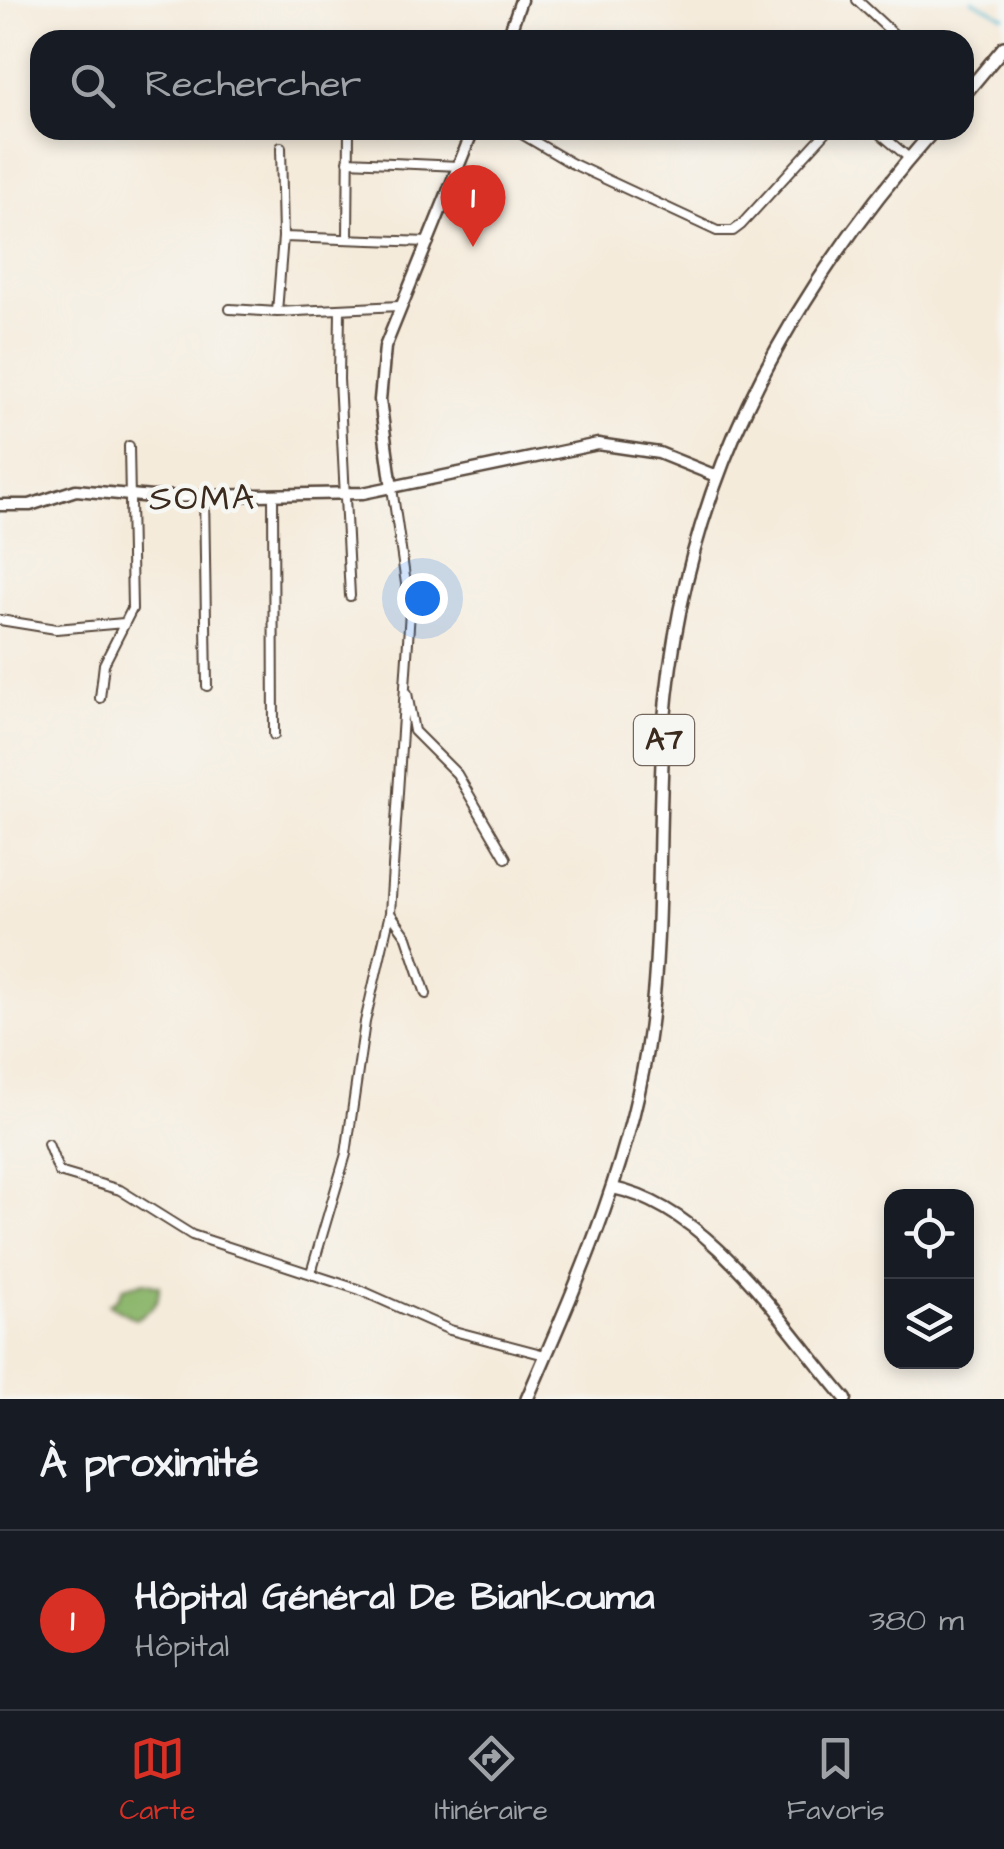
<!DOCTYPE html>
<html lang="fr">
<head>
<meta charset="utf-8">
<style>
	body { margin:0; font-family:"Architects Daughter",sans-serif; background:#20242c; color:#f1f3f6 }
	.controls { position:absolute; right:30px; bottom:30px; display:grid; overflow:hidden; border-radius:20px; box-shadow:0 5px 15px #0003 }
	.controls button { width:90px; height:90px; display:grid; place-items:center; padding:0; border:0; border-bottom:2px solid #363941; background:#171b24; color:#f1f3f6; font:50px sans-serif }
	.you { position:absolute; left:422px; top:598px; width:35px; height:35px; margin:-25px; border:8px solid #fff; border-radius:50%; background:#1a73e8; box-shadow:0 0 0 15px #1a73e833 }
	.badge { display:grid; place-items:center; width:65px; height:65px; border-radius:50%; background:#d93025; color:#fff; font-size:32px; font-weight:700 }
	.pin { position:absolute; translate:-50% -82px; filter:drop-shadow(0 2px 5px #0008) }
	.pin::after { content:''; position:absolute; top:52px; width:35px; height:30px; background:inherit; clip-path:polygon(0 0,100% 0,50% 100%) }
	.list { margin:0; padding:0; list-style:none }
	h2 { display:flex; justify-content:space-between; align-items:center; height:130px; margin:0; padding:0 40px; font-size:42px }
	h2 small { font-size:32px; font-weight:400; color:#9ea1a6 }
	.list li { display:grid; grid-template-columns:65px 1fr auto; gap:30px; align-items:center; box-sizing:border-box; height:180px; padding:0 40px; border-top:2px solid #363941 }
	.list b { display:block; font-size:38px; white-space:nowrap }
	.list p { margin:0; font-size:32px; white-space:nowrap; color:#9ea1a6 }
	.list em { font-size:32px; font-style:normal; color:#9ea1a6 }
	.icon { flex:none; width:55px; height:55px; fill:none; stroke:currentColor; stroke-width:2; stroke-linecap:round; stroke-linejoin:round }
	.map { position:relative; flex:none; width:1004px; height:1399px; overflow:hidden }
	.search { position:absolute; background:#171b24; box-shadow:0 5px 15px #0003; left:30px; right:30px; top:30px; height:110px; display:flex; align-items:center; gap:25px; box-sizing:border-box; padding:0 35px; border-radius:30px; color:#9ea1a6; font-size:38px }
	.sheet { height:310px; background:#171b24 }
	nav { display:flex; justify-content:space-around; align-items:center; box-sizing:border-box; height:140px; border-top:2px solid #363941; background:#171b24; font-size:28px; color:#9ea1a6 }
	nav a { display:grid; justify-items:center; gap:5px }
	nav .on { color:#d93025 }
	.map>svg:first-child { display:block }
	.forest { fill:#8cb66c; stroke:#647045; stroke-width:2.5 }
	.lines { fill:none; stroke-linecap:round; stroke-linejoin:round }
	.stream { stroke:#56bbd4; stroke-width:2.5 }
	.street-casing { stroke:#57473a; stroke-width:12 }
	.secondary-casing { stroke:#57473a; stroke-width:15 }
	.primary-casing { stroke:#57473a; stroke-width:16 }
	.street { stroke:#fff; stroke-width:8 }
	.secondary { stroke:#fff; stroke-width:10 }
	.primary { stroke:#fff; stroke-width:11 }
	.labels { text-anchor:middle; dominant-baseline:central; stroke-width:9; stroke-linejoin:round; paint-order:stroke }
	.shield { fill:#f6f6f2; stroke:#73675e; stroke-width:2.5 }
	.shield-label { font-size:30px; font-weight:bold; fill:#3b2a1e }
	.neighbourhood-label { font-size:35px; letter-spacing:2.5px; fill:#3b2a1e; stroke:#f6f6f2 }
</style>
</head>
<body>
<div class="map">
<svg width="1004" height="1399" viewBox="0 0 1004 1399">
	<rect width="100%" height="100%" fill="#f6f6f2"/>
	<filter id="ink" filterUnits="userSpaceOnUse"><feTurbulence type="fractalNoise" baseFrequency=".01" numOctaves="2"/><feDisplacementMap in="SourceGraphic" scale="20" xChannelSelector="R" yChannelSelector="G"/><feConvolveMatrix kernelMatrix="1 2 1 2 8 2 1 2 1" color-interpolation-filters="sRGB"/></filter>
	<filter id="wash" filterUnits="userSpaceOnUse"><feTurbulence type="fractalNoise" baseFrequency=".0048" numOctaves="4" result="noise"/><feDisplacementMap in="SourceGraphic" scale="40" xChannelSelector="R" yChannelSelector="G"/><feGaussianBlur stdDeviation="2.25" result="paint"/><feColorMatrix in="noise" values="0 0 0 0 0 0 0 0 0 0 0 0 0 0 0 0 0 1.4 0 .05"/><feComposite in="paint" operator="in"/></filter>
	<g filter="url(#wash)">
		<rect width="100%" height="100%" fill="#f5ebdb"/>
		<path class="forest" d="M144,1282L159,1286C160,1305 150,1311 135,1319L108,1304L117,1299L123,1288Z"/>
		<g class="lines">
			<path class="stream" d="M972,0L1004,16"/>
		</g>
	</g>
	<g filter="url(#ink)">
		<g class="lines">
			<defs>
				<path id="street" d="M857,0L900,40
					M179,40H242
					M326,40H327
					M515,130L571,163L717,231H733L741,225L828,130
					M876,130L909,158
					M348,161L459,166
					M283,237L429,242
					M348,239L349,130
					M230,309L277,312L399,306
					M340,310L339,379L350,596
					M277,312L283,237L281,147
					M204,493L207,686
					M273,494L274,735
					M0,620L56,629L124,623
					M407,693L414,731L457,774L506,858
					M100,698L104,664L132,609L129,446
					M390,913L407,937L426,994
					M48,1144L59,1172L120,1190L192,1235L360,1290L450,1330L545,1355
					M311,1273L346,1154L365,1022L390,913L410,611L392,488"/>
				<path id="secondary" d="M507,40L521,0
					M392,488L380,400L385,347L473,130
					M0,505H30L76,490L152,497L363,493L598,444L659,453L716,476
					M613,1188C711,1208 783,1326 846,1399"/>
				<path id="primary" d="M964,95L1004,47
					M527,1399C579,1279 633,1158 650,1027C663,927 657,825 664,725C682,490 780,305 934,130"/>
			</defs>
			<use href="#street" class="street-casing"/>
			<use href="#secondary" class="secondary-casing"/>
			<use href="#primary" class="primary-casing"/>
			<use href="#street" class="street"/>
			<use href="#secondary" class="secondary"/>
			<use href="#primary" class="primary"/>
		</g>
	</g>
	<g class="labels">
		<rect class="shield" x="634" y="715" width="60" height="50" rx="8"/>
		<g class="shield-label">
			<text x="664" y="740">A7</text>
		</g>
		<g class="neighbourhood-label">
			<text x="203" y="498">SOMA</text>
		</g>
	</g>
</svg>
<div class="controls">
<button><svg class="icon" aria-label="locate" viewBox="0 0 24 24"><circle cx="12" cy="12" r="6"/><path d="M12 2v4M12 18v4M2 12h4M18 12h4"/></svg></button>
<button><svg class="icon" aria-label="layers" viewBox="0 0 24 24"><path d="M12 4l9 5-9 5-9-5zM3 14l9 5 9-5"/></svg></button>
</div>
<div class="you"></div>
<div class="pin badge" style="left:473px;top:247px">1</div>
<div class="search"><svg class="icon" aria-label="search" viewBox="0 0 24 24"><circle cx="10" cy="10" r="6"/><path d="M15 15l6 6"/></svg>Rechercher</div>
</div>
<section class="sheet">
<h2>À proximité<small></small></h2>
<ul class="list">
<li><span class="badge">1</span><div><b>Hôpital Général De Biankouma</b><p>Hôpital</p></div><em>380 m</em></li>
</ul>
</section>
<nav>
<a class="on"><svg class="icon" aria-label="map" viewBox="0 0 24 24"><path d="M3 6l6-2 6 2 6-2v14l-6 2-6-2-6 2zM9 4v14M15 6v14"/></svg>Carte</a>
<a><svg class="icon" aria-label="directions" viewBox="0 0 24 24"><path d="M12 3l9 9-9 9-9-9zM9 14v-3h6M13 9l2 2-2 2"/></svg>Itinéraire</a>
<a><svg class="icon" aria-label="saved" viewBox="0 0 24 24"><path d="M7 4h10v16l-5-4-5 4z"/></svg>Favoris</a>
</nav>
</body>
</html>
